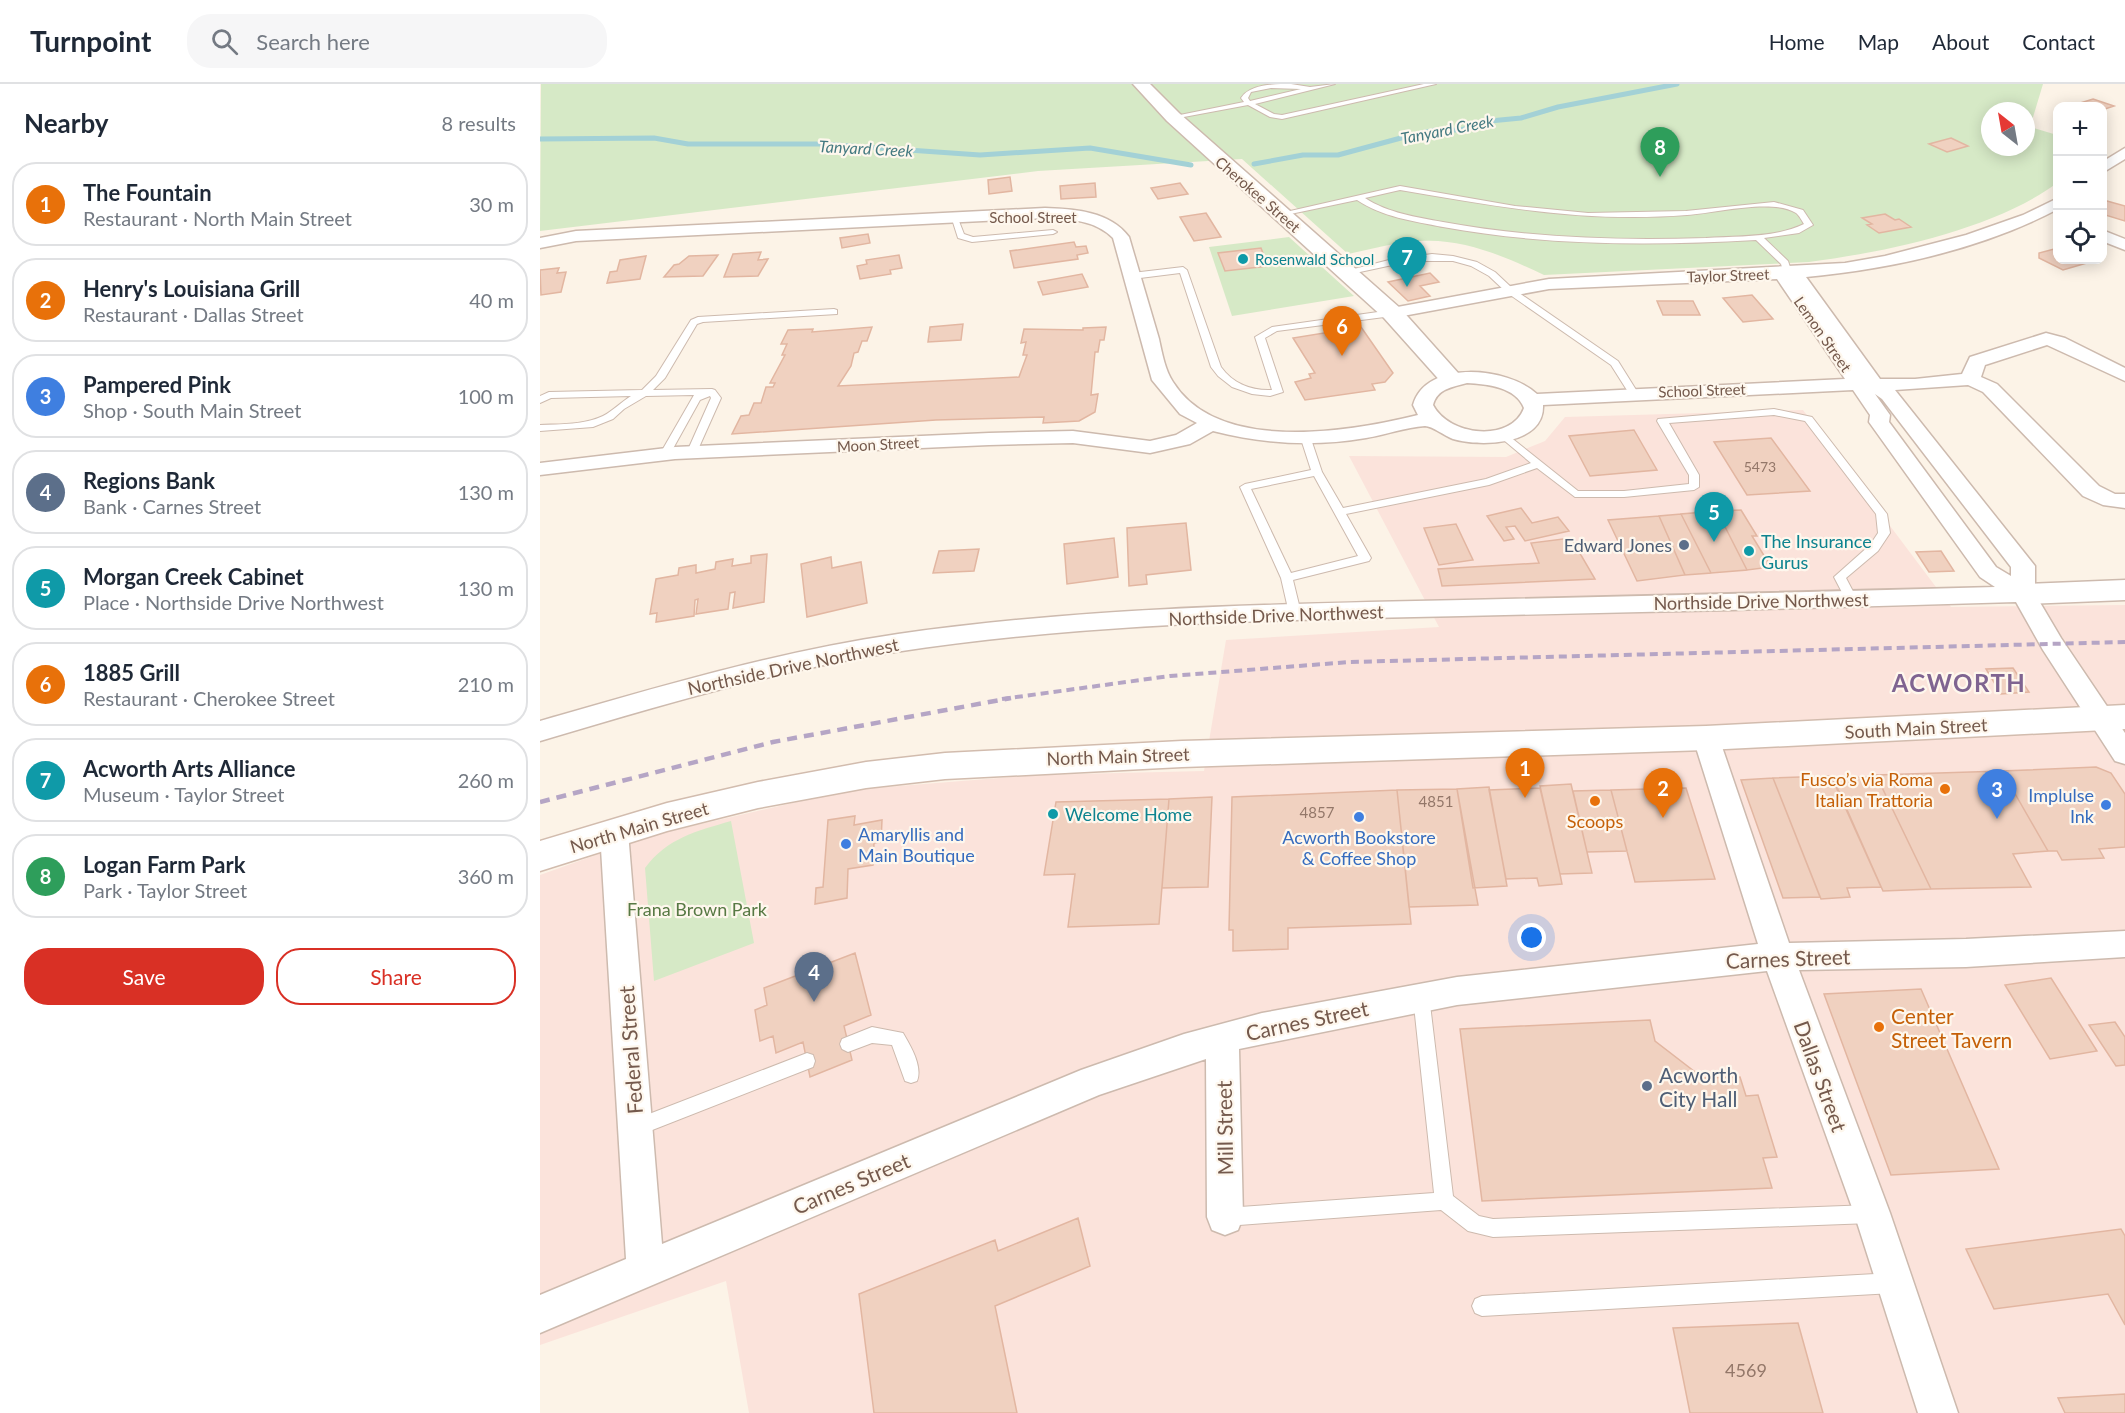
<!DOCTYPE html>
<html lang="en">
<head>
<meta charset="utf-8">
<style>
	body { margin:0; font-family:Lato,sans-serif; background:#f6f6f7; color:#1f2937 }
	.controls { position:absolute; right:18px; top:18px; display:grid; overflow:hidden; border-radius:12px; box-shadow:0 3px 15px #0003 }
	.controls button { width:54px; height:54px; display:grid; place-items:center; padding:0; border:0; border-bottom:2px solid #e0e1e3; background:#fff; color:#1f2937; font:30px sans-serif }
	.compass { position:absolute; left:1441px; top:18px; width:54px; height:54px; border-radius:50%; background:#fff; box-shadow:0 3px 15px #0003; rotate:329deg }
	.you { position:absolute; left:992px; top:854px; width:21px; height:21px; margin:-15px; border:4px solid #fff; border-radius:50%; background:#1a73e8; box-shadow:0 0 0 9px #1a73e833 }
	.badge { display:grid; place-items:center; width:39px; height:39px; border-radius:50%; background:#d93025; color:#fff; font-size:20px; font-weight:700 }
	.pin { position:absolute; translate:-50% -50px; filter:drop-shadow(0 2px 3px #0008) }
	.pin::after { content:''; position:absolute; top:32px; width:21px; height:18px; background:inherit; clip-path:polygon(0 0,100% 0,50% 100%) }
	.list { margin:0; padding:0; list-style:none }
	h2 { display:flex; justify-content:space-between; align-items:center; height:78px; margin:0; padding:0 24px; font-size:26px }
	h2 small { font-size:20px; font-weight:400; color:#747a83 }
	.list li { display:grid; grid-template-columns:39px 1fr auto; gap:18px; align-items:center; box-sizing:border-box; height:84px; margin:0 12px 12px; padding:0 12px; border:2px solid #e0e1e3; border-radius:24px }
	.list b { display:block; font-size:22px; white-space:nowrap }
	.list p { margin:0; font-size:20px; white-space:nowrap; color:#747a83 }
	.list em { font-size:20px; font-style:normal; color:#747a83 }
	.actions { display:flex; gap:12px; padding:18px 24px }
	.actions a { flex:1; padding:14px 0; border:2px solid #d93025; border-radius:24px; text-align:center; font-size:21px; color:#d93025 }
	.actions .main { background:#d93025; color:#fff }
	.icon { flex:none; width:33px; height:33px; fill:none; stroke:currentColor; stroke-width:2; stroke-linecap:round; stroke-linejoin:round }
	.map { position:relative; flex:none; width:1585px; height:1329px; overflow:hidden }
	header { display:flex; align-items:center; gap:36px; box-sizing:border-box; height:84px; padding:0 30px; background:#fff; border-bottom:2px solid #e0e1e3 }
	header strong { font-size:28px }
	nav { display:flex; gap:33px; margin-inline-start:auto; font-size:21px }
	.search { width:420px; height:54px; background:#f6f6f7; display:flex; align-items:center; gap:15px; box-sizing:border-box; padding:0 21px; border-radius:24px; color:#747a83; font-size:22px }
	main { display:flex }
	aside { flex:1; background:#fff }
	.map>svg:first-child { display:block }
	.commercial { fill:#fbe3db }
	.green { fill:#d6e9c6; fill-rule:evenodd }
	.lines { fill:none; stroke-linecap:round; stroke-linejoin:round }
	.stream { stroke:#a3d1d6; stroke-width:5 }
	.building { fill:#f0d1c0; stroke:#e2b6a1; stroke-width:1.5 }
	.service-casing { stroke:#cdbaae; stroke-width:2 }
	.minor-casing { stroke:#cdbaae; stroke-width:3 }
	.tertiary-casing { stroke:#cdbaae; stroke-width:3 }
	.secondary-casing { stroke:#d2bcae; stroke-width:3 }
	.service { fill:#fff; fill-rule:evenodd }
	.minor { fill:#fff; fill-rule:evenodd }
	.tertiary { fill:#fff; fill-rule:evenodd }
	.secondary { fill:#fff; fill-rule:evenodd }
	.rail-far1 { stroke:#b5a5c5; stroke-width:4; stroke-dasharray:8 5; stroke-linecap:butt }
	.rail { stroke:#b5a5c5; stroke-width:4.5; stroke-dasharray:10 7; stroke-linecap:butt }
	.culture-dot { fill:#0f9aa8; stroke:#fef7ed; stroke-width:2 }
	.service-dot { fill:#5c6f8a; stroke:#fef7ed; stroke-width:2 }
	.food-dot { fill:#e8710a; stroke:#fef7ed; stroke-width:2 }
	.shop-dot { fill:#3f7fe0; stroke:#fef7ed; stroke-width:2 }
	.labels { text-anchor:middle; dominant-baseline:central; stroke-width:4.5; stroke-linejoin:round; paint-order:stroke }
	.far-number-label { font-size:14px; fill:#937769 }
	.far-street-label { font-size:15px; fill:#74594c; stroke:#fef7ed }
	.far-culture-label { font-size:15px; fill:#0d838f; stroke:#fef7ed; text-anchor:start }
	.number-label { font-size:15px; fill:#937769 }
	.far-water-label { font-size:16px; font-style:italic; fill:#437980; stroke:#fef7ed }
	.culture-label { font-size:18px; fill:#0d838f; stroke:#fef7ed; text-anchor:start }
	.service-label { font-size:18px; fill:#4e5e75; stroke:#fef7ed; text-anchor:end }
	.street-label { font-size:18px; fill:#74594c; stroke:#fef7ed }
	.food-label { font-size:18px; fill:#c56008; stroke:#fef7ed; text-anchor:end }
	.shop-label { font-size:18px; fill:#366cbe; stroke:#fef7ed; text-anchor:end }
	.park-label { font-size:18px; fill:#577944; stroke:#fef7ed }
	.near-number-label { font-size:18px; fill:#937769 }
	.near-street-label { font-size:21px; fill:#74594c; stroke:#fef7ed }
	.near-food-label { font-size:21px; fill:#c56008; stroke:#fef7ed; text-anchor:start }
	.near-service-label { font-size:21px; fill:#4e5e75; stroke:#fef7ed; text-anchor:start }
	.district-label { font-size:24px; font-weight:bold; letter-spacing:1.5px; fill:#7f6491; stroke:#fef7ed }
</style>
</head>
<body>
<header>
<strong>Turnpoint</strong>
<div class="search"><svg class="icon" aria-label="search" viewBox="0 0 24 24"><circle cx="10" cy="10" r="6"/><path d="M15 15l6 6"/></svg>Search here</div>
<nav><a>Home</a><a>Map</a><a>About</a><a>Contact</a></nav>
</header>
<main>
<aside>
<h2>Nearby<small>8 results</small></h2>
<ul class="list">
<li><span class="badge" style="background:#e8710a">1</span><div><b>The Fountain</b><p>Restaurant · North Main Street</p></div><em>30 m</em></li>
<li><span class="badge" style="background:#e8710a">2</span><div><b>Henry's Louisiana Grill</b><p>Restaurant · Dallas Street</p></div><em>40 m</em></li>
<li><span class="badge" style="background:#3f7fe0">3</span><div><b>Pampered Pink</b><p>Shop · South Main Street</p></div><em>100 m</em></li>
<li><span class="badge" style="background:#5c6f8a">4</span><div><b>Regions Bank</b><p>Bank · Carnes Street</p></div><em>130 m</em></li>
<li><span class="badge" style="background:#0f9aa8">5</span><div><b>Morgan Creek Cabinet</b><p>Place · Northside Drive Northwest</p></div><em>130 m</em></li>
<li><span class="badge" style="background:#e8710a">6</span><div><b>1885 Grill</b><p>Restaurant · Cherokee Street</p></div><em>210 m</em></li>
<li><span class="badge" style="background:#0f9aa8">7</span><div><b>Acworth Arts Alliance</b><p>Museum · Taylor Street</p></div><em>260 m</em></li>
<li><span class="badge" style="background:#2e9e5b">8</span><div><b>Logan Farm Park</b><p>Park · Taylor Street</p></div><em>360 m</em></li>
</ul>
<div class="actions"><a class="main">Save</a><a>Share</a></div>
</aside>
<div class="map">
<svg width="1585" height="1329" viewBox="0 0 1585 1329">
	<rect width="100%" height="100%" fill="#fcf3e7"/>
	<path class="commercial" d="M1263,326L1411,523L1585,521V1329H209L186,1197L0,1261V791L109,752L309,706L496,691L664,687L686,556L899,543L809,372L966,373L1005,357L1025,333Z"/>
	<path class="green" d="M1,0H1503L1490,43L1517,51V99C1455,145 1346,168 1269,178L1004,191C966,173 923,154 880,157C856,158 832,165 808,170L702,75L498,87L0,147ZM1450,27H1486V63H1450Z
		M749,153L814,212L692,232L669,163Z
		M191,737L214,859L114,897L105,784C127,754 157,747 191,737Z"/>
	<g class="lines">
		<path class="stream" d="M0,55L114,54L148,60H282L440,71L550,64L651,81
			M714,80L763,71H798L872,51L896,46H921L950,37L981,34L1018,23L1137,0"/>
	</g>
	<path class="building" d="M1553,15L1574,22L1562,26V22L1537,20Z
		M1411,54L1428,62L1407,68L1389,60Z
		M470,93L472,107L449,110L448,96Z
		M555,99L556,113L521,115L520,102Z
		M640,99L648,110L618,115L611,104Z
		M1567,117L1585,122V137L1562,130V121Z
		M666,129L681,153L654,157L640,133Z
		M1345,130L1355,136L1359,135L1371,143L1339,149L1327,141L1332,140L1322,134Z
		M328,150L330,159L302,164L300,154Z
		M534,158L536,163L546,162L548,169L537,171L538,175L474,184L470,167Z
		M721,164L728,182L685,187L678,169Z
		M1518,164V176H1557L1523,186L1499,174V169Z
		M221,168L218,176L228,175L218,192L184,193L193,170Z
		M178,171L163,192L124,193L134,181L139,180L149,172Z
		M359,171L362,184L350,186L351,190L320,195L317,182L327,180L326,176Z
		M106,172L100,195L67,199L70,188L77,187L80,176Z
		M19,184L17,189L26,188L21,208L1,211L0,186Z
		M890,189L899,198L880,202L890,212L868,217L848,198Z
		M542,190L548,203L503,211L498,198Z
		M1212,211L1233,235L1203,238L1183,214Z
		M1117,217H1153L1160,231H1123Z
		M423,240L421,256L388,258L390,243Z
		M332,243L327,257H322L318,268L314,269L311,282L298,302L479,293L487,271H483L486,258L481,259L484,245L543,246V244L566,243L564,256H560L558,268H555L551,311L558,310L555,328L539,337L503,339L504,333L396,336L192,350L201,332L209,331L214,319H221L226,303H233L235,299H230L245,271H242L247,260H241L248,246L273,245L272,248Z
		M821,243L853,289L845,298L832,300L835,306L765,316L755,298L771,294L769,290L775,289L753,254Z
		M1094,346L1117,386L1050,392L1029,352Z
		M1231,354L1270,407L1207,411L1174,358Z
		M981,424L992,439L1018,433L1029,447L985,457L975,442L966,443L974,455L964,457L947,432Z
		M1201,426L1217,452H1212L1231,483L1207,486L1177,427Z
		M1177,427L1207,486L1171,489L1141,430Z
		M1141,430L1171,489L1145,491L1119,432Z
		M1119,432L1145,491L1097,497L1068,436Z
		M646,439L651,486L606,491L607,500L589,502L587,444Z
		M916,440L933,476L899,481L884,444Z
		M574,454L578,493L527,500L524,460Z
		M1031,454L1055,495L902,502L898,485L999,479L991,459Z
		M439,465L434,487L393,489L399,467Z
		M1401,467L1414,487L1389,488L1376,468Z
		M227,470L224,518L193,524L195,508L190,509L188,525L156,530L158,515L155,516L154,532L116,538L117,529L110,530L116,495L138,491L139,484L156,481V489L175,485L176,478L193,475L192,482L211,479V472Z
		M291,473L292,484L321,478L327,519L267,533L261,480Z
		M1473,584L1489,608L1461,610L1446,585Z
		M1556,683L1571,689L1585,710V763L1559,765L1564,774L1522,776L1517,767H1508L1462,687Z
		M1462,687L1508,767L1473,770L1491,803L1391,805L1336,691Z
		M1291,692L1341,803L1307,804L1310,813L1281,815L1233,694Z
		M1337,693L1391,805L1343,807L1293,694Z
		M1233,694L1280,813L1243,814L1201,696Z
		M1031,700L1047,768L1052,789L1020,790L1000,702Z
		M949,703L967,802L933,804L917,705Z
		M1000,704L1020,790L1022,800L999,802L997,794L966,795L949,706Z
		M1146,704L1175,795L1095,798L1071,706Z
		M917,705L938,821L869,823L857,706Z
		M857,706L871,840L748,844V865L693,867V846H689L692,713Z
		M1071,706L1087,767L1047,768L1033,707Z
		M672,713L668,803L622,804L629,715Z
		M629,715L619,840L528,843L535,790L504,791L516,718Z
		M315,732L314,741L342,736L341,758L334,759L333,781L308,785L307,814L275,820L276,804L283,803L288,736Z
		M315,869L331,931L304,942L312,976L270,993L263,958L236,969L233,952L220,957L215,926L227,921L224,904Z
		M1511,894L1557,967L1510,975L1465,901Z
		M1381,905L1459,1085L1351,1091L1284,910Z
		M1110,936L1115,957L1163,994L1200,993L1206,1012L1218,1011L1237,1073L1223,1074L1232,1104L942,1117L920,945Z
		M1575,938L1585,953V981L1576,982L1549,941Z
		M538,1134L550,1182L455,1222L477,1329H334L319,1210L455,1156L458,1167Z
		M1581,1145L1585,1152V1241L1568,1210L1454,1225L1426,1165Z
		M1258,1239L1283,1329H1150L1133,1244Z
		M1585,1310V1329H1525L1518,1314Z"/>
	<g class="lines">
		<defs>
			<path id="service" d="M751,0L770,3L795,0L715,20L734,30L742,31L884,0H896L742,35L730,33L708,21L633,35L630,33L704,18L701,14C710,0 734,0 751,0ZM731,4L761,5L710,17L708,14L711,8Z
				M860,102L975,122L1048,129L1146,127L1234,118L1263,126L1273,141L1259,149L1224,154L1248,177L1252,189L1248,192L1244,189L1241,180L1216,156C1111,162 1007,162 903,143C873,137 842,133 817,116L741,132L737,130ZM860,106C958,123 1047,139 1147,131C1176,129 1232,114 1256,129C1259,131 1262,137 1264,140C1235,154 1197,152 1166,154C1077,157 990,154 903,138C876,133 848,129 825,114Z
				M411,132H417L424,150L433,153L513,146L517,148L513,150L432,158L418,154Z
				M892,170L913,172L937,178L955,188L972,204L1078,277L1098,309L1090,311L1071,281L966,208L949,192L931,182L913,177H871L806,191L802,188L849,176Z
				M643,183L647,186L681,283C693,300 712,307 732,306L715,253L732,243L852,226L856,229L852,232L737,247L725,254L743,308L730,312L712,310L692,303L678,292L671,283L640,189L592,195L588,192L592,189Z
				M294,225L297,226V230L163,238L157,240L125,294L113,306L172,305L175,306L181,314L156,370H148L147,368L171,314L170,312L160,316L130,370L125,373L120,370L154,311L106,312L84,325L73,335L53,343L0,347V341C21,340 44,341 63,332C73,327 81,318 91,312L11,314L0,319V312L9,308L102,306L116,292L151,236L158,233Z
				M1234,325L1272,333L1347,430L1350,449L1338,467L1306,494L1317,515L1315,518H1307L1294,493L1330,461L1338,449L1336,430L1265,337L1234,331L1129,339L1159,391V403L1154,406L1084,413H1035L997,384L949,401L806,430L831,474L829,477L753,496L761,529L755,533L749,529L741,494L700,403L705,400L771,386L761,355L766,352L771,355L782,388L803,424L946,395L991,379L960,353L959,351L964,348L1038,407H1084L1149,400V391L1117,337L1118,335ZM774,392L818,472L751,489L711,405Z
				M881,905L887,907L889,912L913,1112L939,1132L953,1135L1331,1121L1337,1124L1340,1130L1337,1136L1331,1139L953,1153L928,1147L901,1126L686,1142L679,1140L677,1133L679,1126L686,1124L894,1109L873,912L875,907Z
				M332,943L363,949C370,961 383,982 377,997L371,999L365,997L352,961L332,959L308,968L302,965L300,960L302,955Z
				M267,969L273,971L275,977L273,983L97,1052L91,1049L88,1043L91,1037Z
				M1353,1189L1360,1192L1363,1199L1360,1206L1353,1209L942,1232L935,1229L932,1222L935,1215L942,1212Z"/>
			<path id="minor" d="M1585,64V75L1562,89V78Z
				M1518,114V125C1442,165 1351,185 1266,193L1340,295H1375L1422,290L1430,273L1506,249L1525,254L1585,284V297L1507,261L1445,281L1441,293L1457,300L1559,402L1575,410H1585V424L1563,421L1543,412L1443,308L1428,301L1355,306L1495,482V510L1521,554L1585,649V680L1575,677L1503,566L1476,518C1291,524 1107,528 922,532C733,536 542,539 355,568C234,587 117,622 0,657V637C118,603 236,568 358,550C545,523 735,520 924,516C1101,512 1278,508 1455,503L1440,493L1329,338L1330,331L1313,306L1003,321C1005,362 939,363 913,355C905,352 892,342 885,342C866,343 845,351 826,354C774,363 724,360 673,347L650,360L610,369L533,359L449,361L135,375L0,391V379L135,363L449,349L533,347L610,357L636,351L657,339L640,330L612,296L573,154C555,136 530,135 505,134L36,157L0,164V154L36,147L505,124C534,125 570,127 589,153C599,187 609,221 619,255C622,269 625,286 633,298C678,370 809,348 878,331L873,321C886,275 968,283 997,310L1305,295L1237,195L1009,205L852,234L843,229L852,224L1009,195L1305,179L1345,172L1426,151L1483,131ZM927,299C947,300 976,303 984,324C971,359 909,352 893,321C897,305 912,303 927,299ZM1335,310L1342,315L1471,483V492L1456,483L1349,338L1350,331Z
				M1562,146L1585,155V166L1562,157Z
				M1166,644L1175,647L1179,654L1249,859L1426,855L1585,847V873L1426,883L1259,886L1350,1129L1418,1329H1378L1314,1129L1227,887L917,921L699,965L703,1133L698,1146L685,1151L672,1146L667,1133L666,975L559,1011L0,1249V1211L86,1175L60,748L64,740L74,736L84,740L88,748L122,1160L541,986L644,950L722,929L917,893L1218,860L1153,654L1157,647Z"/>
			<path id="tertiary" d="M593,0H610L639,29L860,224L919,290L923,295L919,300H903L844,234L627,37Z
				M1585,496V516L1483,520L1473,517L1468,510L1473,503L1483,500Z"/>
			<path id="secondary" d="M1585,621V645L1166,666L642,683L405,695L326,704L218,724L127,747L0,787V757L127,719L218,698L326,678L405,669L642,657L1166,642Z"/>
		</defs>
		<use href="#service" class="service-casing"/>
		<use href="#minor" class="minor-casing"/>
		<use href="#tertiary" class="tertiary-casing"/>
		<use href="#secondary" class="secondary-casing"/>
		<use href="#service" class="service"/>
		<use href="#minor" class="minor"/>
		<use href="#tertiary" class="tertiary"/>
		<use href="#secondary" class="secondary"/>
		<path class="rail-far1" d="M462,615L630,592L810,578L1585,558"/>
		<path class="rail" d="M0,718L233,658L471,614"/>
	</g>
	<g class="culture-dot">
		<circle cx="703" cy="175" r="6"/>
		<circle cx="1209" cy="467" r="6"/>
		<circle cx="513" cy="730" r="6"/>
	</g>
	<g class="service-dot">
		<circle cx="1144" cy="461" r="6"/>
		<circle cx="1107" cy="1002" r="6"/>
	</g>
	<g class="food-dot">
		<circle cx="1405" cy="705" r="6"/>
		<circle cx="1055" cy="717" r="6"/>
		<circle cx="1339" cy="943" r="6"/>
	</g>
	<g class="shop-dot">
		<circle cx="1566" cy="721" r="6"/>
		<circle cx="819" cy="733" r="6"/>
		<circle cx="306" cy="760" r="6"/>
	</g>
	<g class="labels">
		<g class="far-number-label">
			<text x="1220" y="382">5473</text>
		</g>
		<g class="far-street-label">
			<text transform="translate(718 110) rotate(41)">Cherokee Street</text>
			<text x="493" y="133">School Street</text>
			<text transform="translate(1188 191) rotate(-2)">Taylor Street</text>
			<text transform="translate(1283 250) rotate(55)">Lemon Street</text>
			<text transform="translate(1162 306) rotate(-2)">School Street</text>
			<text transform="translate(338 360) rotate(-3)">Moon Street</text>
		</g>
		<g class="far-culture-label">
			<text x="715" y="175">Rosenwald School</text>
		</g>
		<g class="number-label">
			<text x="896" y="717">4851</text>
			<text x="777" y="728">4857</text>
		</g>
		<g class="far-water-label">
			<text transform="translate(907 45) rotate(-11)">Tanyard Creek</text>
			<text transform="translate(326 64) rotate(3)">Tanyard Creek</text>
		</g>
		<g class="culture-label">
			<text x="1221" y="457">The Insurance<tspan x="1221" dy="21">Gurus</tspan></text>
			<text x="525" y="730">Welcome Home</text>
		</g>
		<g class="service-label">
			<text x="1132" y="461">Edward Jones</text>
		</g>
		<g class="street-label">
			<text transform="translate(1221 517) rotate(-1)">Northside Drive Northwest</text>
			<text transform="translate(736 531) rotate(-2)">Northside Drive Northwest</text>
			<text transform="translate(253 582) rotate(-12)">Northside Drive Northwest</text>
			<text transform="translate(1376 644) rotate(-3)">South Main Street</text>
			<text transform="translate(578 672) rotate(-2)">North Main Street</text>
			<text transform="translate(99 743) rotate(-16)">North Main Street</text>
		</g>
		<g class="food-label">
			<text x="1393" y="695">Fusco’s via Roma<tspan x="1393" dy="21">Italian Trattoria</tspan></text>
			<text x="1055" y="737" text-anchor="middle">Scoops</text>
		</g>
		<g class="shop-label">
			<text x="1554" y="711">Implulse<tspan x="1554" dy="21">Ink</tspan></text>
			<text x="318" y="750" text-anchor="start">Amaryllis and<tspan x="318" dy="21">Main Boutique</tspan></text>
			<text x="819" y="753" text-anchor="middle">Acworth Bookstore<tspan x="819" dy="21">&amp; Coffee Shop</tspan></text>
		</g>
		<g class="park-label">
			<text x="157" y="825">Frana Brown Park</text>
		</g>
		<g class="near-number-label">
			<text x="1206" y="1286">4569</text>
		</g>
		<g class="near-street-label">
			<text transform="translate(1248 874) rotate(-2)">Carnes Street</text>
			<text transform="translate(767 936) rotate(-12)">Carnes Street</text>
			<text transform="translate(90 966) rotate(-94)">Federal Street</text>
			<text transform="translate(1281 992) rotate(70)">Dallas Street</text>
			<text transform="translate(684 1044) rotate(-91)">Mill Street</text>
			<text transform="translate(311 1099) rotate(-23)">Carnes Street</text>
		</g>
		<g class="near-food-label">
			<text x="1351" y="931">Center<tspan x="1351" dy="24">Street Tavern</tspan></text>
		</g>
		<g class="near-service-label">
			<text x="1119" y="990">Acworth<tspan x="1119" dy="24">City Hall</tspan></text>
		</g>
		<g class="district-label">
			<text x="1419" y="598">ACWORTH</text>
		</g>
	</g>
</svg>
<div class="controls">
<button>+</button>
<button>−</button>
<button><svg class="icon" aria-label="locate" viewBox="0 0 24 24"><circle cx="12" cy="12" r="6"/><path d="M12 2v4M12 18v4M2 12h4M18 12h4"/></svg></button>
</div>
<svg class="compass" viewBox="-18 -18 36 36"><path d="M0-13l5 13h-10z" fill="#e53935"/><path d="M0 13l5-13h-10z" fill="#747a83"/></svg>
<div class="you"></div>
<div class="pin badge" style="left:985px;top:714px;background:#e8710a">1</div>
<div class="pin badge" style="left:1123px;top:734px;background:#e8710a">2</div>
<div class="pin badge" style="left:1457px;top:735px;background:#3f7fe0">3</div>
<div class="pin badge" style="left:274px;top:918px;background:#5c6f8a">4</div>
<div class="pin badge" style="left:1174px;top:458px;background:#0f9aa8">5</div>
<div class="pin badge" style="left:802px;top:272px;background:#e8710a">6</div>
<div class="pin badge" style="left:867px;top:203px;background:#0f9aa8">7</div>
<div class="pin badge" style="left:1120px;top:93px;background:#2e9e5b">8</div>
</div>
</main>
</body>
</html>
